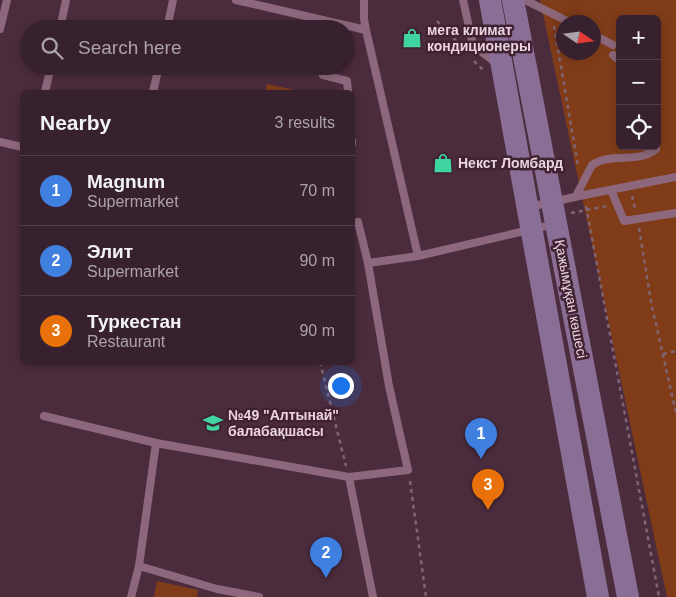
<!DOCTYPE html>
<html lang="en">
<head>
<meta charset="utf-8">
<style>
	body { margin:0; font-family:Arial,sans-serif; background:#432e3a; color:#f1f3f6 }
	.controls { position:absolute; right:15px; top:15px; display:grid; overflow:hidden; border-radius:8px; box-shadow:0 2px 8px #0003 }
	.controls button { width:45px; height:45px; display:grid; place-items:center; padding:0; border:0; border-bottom:1px solid #523e4a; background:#38212e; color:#f1f3f6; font:25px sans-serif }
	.compass { position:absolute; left:556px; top:15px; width:45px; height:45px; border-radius:50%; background:#38212e; box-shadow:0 2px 8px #0003; rotate:103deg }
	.you { position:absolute; left:340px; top:385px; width:18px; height:18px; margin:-12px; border:4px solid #fff; border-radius:50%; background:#1a73e8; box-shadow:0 0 0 8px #1a73e833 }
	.badge { display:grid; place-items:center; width:32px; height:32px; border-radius:50%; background:#d6ab8b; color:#fff; font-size:16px; font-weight:700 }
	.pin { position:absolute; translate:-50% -41px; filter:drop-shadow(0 1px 2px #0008) }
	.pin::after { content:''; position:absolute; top:26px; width:18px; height:15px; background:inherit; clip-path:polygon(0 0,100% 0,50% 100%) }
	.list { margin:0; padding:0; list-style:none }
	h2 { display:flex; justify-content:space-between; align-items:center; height:65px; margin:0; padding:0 20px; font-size:21px }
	h2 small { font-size:16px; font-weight:400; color:#aba3aa }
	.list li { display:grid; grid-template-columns:32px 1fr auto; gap:15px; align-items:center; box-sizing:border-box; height:70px; padding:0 20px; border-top:1px solid #523e4a }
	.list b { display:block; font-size:19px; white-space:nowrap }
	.list p { margin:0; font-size:16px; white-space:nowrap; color:#aba3aa }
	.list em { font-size:16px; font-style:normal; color:#aba3aa }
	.icon { flex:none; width:28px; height:28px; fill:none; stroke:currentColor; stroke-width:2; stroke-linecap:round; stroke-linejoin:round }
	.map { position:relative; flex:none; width:676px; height:597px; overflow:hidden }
	.search { position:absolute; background:#38212e; box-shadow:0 2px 8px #0003; left:20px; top:20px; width:335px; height:55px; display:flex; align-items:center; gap:12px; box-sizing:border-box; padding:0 18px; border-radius:28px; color:#aba3aa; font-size:19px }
	.panel { position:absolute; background:#38212e; box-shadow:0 2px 8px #0003; left:20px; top:90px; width:335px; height:275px; border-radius:8px }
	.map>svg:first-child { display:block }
	.green { fill:#803c19; fill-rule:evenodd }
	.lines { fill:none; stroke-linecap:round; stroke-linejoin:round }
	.path { stroke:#806473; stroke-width:2.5; stroke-dasharray:4 4; stroke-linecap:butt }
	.service { stroke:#8d687c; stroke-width:8 }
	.secondary { stroke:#8a6e95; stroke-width:22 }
	.labels { text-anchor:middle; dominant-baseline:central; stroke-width:5; stroke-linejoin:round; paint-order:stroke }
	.poi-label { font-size:14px; font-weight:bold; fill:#e9d4df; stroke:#402233; text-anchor:start }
	.street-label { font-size:14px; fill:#e9d4df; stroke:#402233 }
</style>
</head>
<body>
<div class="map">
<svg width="676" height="597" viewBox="0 0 676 597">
	<rect width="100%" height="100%" fill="#4b2c3d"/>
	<path class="green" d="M540,0H676V597H667ZM620,19H657V146H620ZM564,22H594V52H564Z
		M267,84L304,92H265Z
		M157,581L198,590L197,597H154Z"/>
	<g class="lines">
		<path class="path" d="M437,21L462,47
			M554,26L578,166
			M474,61L484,71
			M632,196L635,208
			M586,206L659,597
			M571,213L607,206
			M639,228L651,302L676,413
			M663,354L676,351
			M320,362L346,466
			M410,481L426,597"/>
		<path class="service" d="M236,0L366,30
			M463,0L473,45L496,63
			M525,0L569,22
			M0,29L7,0
			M60,29L66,0
			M167,29L173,0
			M594,35L613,45
			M613,55L620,61
			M323,75L347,81L348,92
			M45,92L51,66
			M153,92L159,66
			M352,141V144
			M0,142L22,147
			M611,190L624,221L676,213
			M576,196L592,165C611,152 639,164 656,149V146
			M529,207L584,195L676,177
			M352,223L358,222L368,263
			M418,256L555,224
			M44,416L156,443
			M349,477L408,470L389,386L368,263L418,256L366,30L364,19V0
			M139,566L217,589L259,597
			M131,597L139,566L156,443L349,477L373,597"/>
		<path class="secondary" d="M490,0L598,597
			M513,0L628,597"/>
	</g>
	<defs>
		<symbol id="shop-bare" viewBox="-9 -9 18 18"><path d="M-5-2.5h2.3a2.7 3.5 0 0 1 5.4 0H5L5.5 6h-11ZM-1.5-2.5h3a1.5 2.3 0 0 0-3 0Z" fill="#40d4a1" stroke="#402233" stroke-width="2.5" paint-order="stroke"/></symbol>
		<symbol id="school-bare" viewBox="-9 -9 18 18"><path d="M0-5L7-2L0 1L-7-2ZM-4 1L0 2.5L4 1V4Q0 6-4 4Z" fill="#40d4a1" stroke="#402233" stroke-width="2.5" paint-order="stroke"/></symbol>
	</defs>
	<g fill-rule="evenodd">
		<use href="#shop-bare" x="398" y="24" width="28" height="28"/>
		<use href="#shop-bare" x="429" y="149" width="28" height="28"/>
		<use href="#school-bare" x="199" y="409" width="28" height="28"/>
	</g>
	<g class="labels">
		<g class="poi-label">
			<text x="427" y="30">мега климат<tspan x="427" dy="16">кондиционеры</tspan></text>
			<text x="458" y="163">Некст Ломбард</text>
			<text x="228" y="415">№49 "Алтынай"<tspan x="228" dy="16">балабақшасы</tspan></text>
		</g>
		<g class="street-label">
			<text transform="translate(571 299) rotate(79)">Қажымұқан көшесі</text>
		</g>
	</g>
</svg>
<div class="controls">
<button>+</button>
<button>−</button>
<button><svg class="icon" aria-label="locate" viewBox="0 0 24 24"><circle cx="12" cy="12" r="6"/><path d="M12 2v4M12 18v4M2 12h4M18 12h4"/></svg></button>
</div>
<svg class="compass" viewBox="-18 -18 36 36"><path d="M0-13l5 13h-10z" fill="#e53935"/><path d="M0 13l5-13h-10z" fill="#aba3aa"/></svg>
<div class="you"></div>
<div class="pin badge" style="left:481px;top:459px;background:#3f7fe0">1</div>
<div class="pin badge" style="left:326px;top:578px;background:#3f7fe0">2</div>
<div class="pin badge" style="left:488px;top:510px;background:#e8710a">3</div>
<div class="search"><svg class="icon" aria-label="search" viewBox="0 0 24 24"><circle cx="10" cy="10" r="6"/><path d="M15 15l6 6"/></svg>Search here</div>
<section class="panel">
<h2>Nearby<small>3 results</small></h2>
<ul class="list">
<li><span class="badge" style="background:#3f7fe0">1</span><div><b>Magnum</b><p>Supermarket</p></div><em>70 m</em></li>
<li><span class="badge" style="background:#3f7fe0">2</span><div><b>Элит</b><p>Supermarket</p></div><em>90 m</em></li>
<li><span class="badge" style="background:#e8710a">3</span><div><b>Туркестан</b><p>Restaurant</p></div><em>90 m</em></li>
</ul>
</section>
</div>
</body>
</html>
